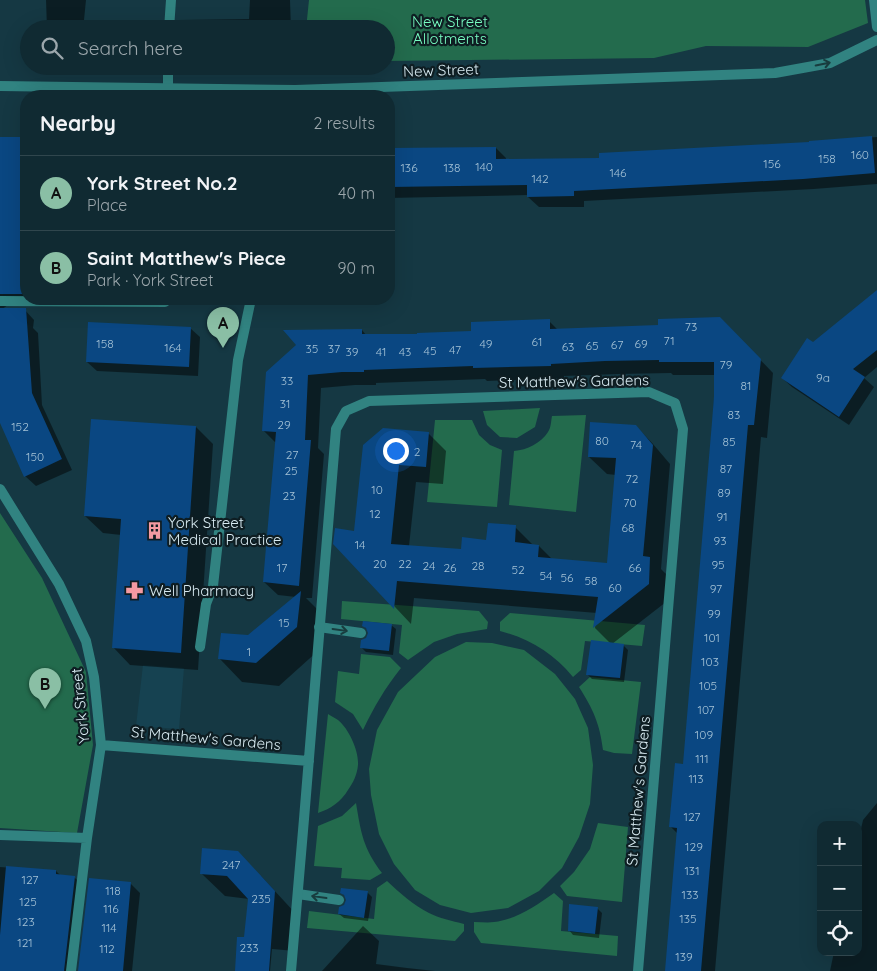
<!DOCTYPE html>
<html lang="en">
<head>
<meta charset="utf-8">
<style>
	body { margin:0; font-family:Quicksand,sans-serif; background:#1e363e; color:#f1f3f6 }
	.controls { position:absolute; right:15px; bottom:15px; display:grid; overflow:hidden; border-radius:10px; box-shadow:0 5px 20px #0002 }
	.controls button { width:45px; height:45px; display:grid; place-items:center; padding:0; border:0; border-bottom:1px solid #30464d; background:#102a32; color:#f1f3f6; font:25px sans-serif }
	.you { position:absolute; left:395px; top:450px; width:18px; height:18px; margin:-12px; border:4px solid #fff; border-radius:50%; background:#1a73e8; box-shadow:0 0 0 8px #1a73e833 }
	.badge { display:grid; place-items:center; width:32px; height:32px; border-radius:50%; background:#8abfa5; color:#111; font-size:16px; font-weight:700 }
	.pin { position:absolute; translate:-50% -41px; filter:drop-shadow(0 1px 2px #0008) }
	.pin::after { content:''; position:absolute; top:26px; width:18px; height:15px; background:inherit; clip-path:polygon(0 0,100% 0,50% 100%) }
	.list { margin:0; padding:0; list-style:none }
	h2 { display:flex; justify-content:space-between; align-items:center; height:65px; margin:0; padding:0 20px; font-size:21px }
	h2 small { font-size:16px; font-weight:400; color:#9ca7ac }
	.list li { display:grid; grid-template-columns:32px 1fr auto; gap:15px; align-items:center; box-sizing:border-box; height:75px; padding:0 20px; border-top:1px solid #30464d }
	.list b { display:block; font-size:19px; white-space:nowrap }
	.list p { margin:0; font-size:16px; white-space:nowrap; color:#9ca7ac }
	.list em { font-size:16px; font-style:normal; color:#9ca7ac }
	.icon { flex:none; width:28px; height:28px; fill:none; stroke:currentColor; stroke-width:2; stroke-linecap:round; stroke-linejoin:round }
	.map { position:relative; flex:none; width:877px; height:971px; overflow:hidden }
	.search { position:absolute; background:#102a32; box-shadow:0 5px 20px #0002; left:20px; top:20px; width:375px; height:55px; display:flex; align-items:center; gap:12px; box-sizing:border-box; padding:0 18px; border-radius:28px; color:#9ca7ac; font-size:19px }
	.panel { position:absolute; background:#102a32; box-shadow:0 5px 20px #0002; left:20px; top:90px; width:375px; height:215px; border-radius:20px }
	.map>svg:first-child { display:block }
	.built { fill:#164251 }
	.green { fill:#236b4d }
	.shadow { fill:#0007 }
	.building { fill:#0a4782 }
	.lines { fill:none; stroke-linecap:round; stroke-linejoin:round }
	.service { stroke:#318381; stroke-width:10 }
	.minor { stroke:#318381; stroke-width:10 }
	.oneway { stroke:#183c3e }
	.labels { text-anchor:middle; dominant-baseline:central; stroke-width:4.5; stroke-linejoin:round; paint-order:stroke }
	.number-label { font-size:12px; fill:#a4c2d6 }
	.park-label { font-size:15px; fill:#78fdc2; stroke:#0e1d22 }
	.street-label { font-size:15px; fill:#d8ebf2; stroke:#0e1d22 }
	.poi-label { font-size:15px; fill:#d8ebf2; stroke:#0e1d22; text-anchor:start }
</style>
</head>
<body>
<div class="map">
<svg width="877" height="971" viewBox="0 0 877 971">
	<rect width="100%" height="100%" fill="#153843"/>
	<path class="built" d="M143,665L184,668L179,729L136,726Z"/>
	<path class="green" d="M309,0H865L868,23L808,47L706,46L654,58L386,61V29H306Z
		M540,408L535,427L517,438L500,437L487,425L483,411Z
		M586,415L576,512L509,505L514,451C527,450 541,443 548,432C551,428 551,421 552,416Z
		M435,420H472L479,435L490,445L502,450L497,507L427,502Z
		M0,513L42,578L86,672L93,745L77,833L0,828Z
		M342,601L479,611L488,622L487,629L457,634L434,642L408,660L399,653L402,625L341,619Z
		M510,613L645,625L642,646L585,641L581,670L573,677C553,653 530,639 500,631V622Z
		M466,642L492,643L524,650L555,674L575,699L588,728L593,765L590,804L579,837L562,868L539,891L508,908L471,913L440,905L415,890L394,864L379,834L371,795L369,769L377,730L398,692L435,657Z
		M361,654L390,657L401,668C385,688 374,707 363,730L353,714L335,702L338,671L359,674Z
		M590,677L641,682L632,754L614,753L603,750C600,724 593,709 579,687Z
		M328,714C331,716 335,718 338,720C349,729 359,751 358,765C357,775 353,783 348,790C341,802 330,809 318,813Z
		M356,803C361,833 363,848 382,873L370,880L341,878L342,868L314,866L318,826L342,816Z
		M598,823L628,827L622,902L567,896L560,886L574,872L590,849Z
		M387,881C400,893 413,905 429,913C439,918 452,921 464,924V931L455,941L307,928L309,911L374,919L377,888Z
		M554,893L563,901L561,931L618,936L617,956L481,943L474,932V922C481,922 488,923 494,922C517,919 536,906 554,893Z"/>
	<path class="shadow" d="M46,0H86L84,20H162L171,29H47Z
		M250,0H290L291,29H177L178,20L249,19Z
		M54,66H286L57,69Z
		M877,137V184L814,189L584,201V207H539L528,197V195L389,198V149L496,148L506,158V160L601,159L811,143V142Z
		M8,138H26V299L10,304L2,309H24L34,320L33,328L38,333L42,405L72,470L36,486L25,476L0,420V149Z
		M877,291V367L864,378L874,387L849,425L792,387L782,378Z
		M720,318L773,373L767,438L761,437L715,971H666L678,834L671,827L684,765L713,422L715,375H673L671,373L619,374L564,376V378L487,381L485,379L376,383V385H355L321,388L318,448L324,454L312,598H306L323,615L319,650L279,686L242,682L220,659L249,637L296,597L278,595L264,582L276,443L263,430L267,372L362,330L366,335H418L473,332L549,321L558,330L659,326Z
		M190,328L200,337L198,376L97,371L87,362Z
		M636,426L653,444L670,464L661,569L667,575L666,602L612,644L623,645L628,650L624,682L592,679L587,674L611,644L595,628L597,613L414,598L411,624L335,543L355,532L364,446L429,434L446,451L443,484L416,482L409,546L462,551L487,541L515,527L533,545L539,546L553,560L608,564L616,475L607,474L589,457Z
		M196,427L213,444L198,670L130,665L113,647L121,535L103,533L85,516Z
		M391,625L396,629L393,655L366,652L361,647L369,634L368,630L364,626Z
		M877,803V971H830L834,952H858V842L863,820Z
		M0,867L56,871L61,876L75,878L84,887L74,971H0Z
		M202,874L261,876L297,915L295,951L272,949L270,971H236L260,940L249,899L225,896Z
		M130,883L140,893L132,971H79Z
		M367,892L372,897L368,921L344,918L339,914L347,901L346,897L342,893Z
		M597,908L602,913L599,938L573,935L569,930Z
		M363,926L379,941L376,964L407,968L435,971H322Z"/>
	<path class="building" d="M872,136L875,173L803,179L574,191V196L527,197V185L389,187V148L496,147V159L599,158V153L809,142V141Z
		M0,137H26V294H0Z
		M877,290V350L853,369L865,377L839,417L781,378L807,338L813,342Z
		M0,308H26L32,393L62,459L24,477L0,423Z
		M720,317L761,359L754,425H748L701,971H665L677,828L669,827L675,763L683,764L712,422L714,396V362H659V360L605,361L551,364V366L473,368V366L364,370V372H342L308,375L305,440H311L299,586L263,582L276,432L262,431L266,372L296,345L283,330L362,329V334H417V333L471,331V322L550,319V329L658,325V319Z
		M88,322L191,327L189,367L86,362Z
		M91,419L196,426L181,653L112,648L121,519L84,516Z
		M590,422L636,425L653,445L643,556L650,557L649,584L593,628L598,597L397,581L394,609L333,544L335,528L354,531L363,445L383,428L429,432L426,467L399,465L391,544L461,549L462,537L486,540L488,523L516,525L515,542L539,545L538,557L607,563L616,458L588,457Z
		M301,591L297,627L256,663L218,659L221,633L248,635Z
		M363,621L392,624L389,651L360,648L361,640L366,638L368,633L366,628L362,626Z
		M591,640L624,644L620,678L586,675Z
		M202,848L238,851L275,891L269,971H235L237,937H244L248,899L227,876L200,874Z
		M6,866L56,870V874L75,876L64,971H0V935Z
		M89,878L131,882L123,971H78Z
		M341,888L368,891L364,918L338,914L339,907L344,905L346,900L344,895L340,893Z
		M569,904L598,907L595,934L568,931Z"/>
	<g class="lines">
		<path class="service" d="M169,29L171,0
			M168,88V66
			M0,301L165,302
			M319,627L361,633
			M200,647L206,604L213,586L238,360L251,299
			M298,894L339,900"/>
		<path class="minor" d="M874,0L877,27
			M0,86L295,90L775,73L830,63L877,40
			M0,489L59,584L86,641L94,677L101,745L87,838L71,971
			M101,745L309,761
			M0,835L87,838
			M291,971L304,819L336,429L346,411L369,401L649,392L675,403L683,429L638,971"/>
	</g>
	<defs><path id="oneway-shaft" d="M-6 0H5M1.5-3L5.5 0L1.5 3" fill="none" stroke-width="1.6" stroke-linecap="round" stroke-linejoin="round" transform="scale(1.25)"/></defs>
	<g class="oneway">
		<use href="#oneway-shaft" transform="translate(823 64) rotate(-12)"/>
		<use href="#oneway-shaft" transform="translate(340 630) rotate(8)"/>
		<use href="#oneway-shaft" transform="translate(319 897) rotate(-172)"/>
	</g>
	<defs>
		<symbol id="building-bare" viewBox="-9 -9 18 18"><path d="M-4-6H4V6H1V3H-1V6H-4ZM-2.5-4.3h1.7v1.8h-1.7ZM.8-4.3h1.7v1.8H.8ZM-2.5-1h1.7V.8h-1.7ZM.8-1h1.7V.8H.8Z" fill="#f49aa2" stroke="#0e1d22" stroke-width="2.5" paint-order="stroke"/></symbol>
		<symbol id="pharmacy-bare" viewBox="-9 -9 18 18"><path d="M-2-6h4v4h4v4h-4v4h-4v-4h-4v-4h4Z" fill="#f49aa2" stroke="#0e1d22" stroke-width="2.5" paint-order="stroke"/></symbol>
	</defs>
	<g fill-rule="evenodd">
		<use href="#building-bare" x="142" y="518" width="25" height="25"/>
		<use href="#pharmacy-bare" x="122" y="578" width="25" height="25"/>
	</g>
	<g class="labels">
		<g class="number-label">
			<text x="860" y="154">160</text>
			<text x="827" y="158">158</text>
			<text x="772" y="163">156</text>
			<text x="484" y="166">140</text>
			<text x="409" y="167">136</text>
			<text x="452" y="167">138</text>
			<text x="618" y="172">146</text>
			<text x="540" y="178">142</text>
			<text x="691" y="326">73</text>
			<text x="669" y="340">71</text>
			<text x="537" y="341">61</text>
			<text x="105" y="343">158</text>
			<text x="486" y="343">49</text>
			<text x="641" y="343">69</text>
			<text x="617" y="344">67</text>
			<text x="592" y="345">65</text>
			<text x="568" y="346">63</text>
			<text x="173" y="347">164</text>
			<text x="312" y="348">35</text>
			<text x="334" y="348">37</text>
			<text x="455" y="349">47</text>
			<text x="430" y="350">45</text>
			<text x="352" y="351">39</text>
			<text x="381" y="351">41</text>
			<text x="405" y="351">43</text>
			<text x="726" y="364">79</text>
			<text x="823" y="377">9a</text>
			<text x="287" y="380">33</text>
			<text x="746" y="385">81</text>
			<text x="285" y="403">31</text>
			<text x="734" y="414">83</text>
			<text x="284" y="424">29</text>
			<text x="20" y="426">152</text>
			<text x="602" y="440">80</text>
			<text x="729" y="441">85</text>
			<text x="636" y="444">74</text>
			<text x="417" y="451">2</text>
			<text x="292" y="454">27</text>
			<text x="35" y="456">150</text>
			<text x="726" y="468">87</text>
			<text x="291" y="470">25</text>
			<text x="632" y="478">72</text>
			<text x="377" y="489">10</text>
			<text x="724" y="492">89</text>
			<text x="289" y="495">23</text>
			<text x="630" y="502">70</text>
			<text x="375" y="513">12</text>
			<text x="722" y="516">91</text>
			<text x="628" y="527">68</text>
			<text x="720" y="540">93</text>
			<text x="360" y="544">14</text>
			<text x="380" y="563">20</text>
			<text x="405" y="563">22</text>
			<text x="718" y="564">95</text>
			<text x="429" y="565">24</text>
			<text x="478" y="565">28</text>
			<text x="282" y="567">17</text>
			<text x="450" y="567">26</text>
			<text x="635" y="567">66</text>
			<text x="518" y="569">52</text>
			<text x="546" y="575">54</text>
			<text x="567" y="577">56</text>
			<text x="591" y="580">58</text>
			<text x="615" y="587">60</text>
			<text x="716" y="588">97</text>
			<text x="714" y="613">99</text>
			<text x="284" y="622">15</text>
			<text x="712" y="637">101</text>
			<text x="249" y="651">1</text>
			<text x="710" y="661">103</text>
			<text x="708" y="685">105</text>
			<text x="706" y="709">107</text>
			<text x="704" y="734">109</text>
			<text x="702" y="758">111</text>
			<text x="696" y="778">113</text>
			<text x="692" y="816">127</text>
			<text x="694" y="846">129</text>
			<text x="231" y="864">247</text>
			<text x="692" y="870">131</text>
			<text x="30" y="879">127</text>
			<text x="113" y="890">118</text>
			<text x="690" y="894">133</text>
			<text x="261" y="898">235</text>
			<text x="28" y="901">125</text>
			<text x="111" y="908">116</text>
			<text x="688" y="918">135</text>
			<text x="26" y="921">123</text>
			<text x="109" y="927">114</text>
			<text x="25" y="942">121</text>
			<text x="249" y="947">233</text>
			<text x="107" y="948">112</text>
			<text x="684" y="956">139</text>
		</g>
		<g class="park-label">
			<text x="450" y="21">New Street<tspan x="450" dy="17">Allotments</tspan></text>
		</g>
		<g class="street-label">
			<text transform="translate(441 70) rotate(-2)">New Street</text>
			<text transform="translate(574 381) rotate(-1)">St Matthew's Gardens</text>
			<text transform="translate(80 706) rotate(-96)">York Street</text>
			<text transform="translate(206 738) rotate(5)">St Matthew's Gardens</text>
			<text transform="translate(638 791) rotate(-85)">St Matthew's Gardens</text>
		</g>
		<g class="poi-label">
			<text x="168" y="522">York Street<tspan x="168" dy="17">Medical Practice</tspan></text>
			<text x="149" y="590">Well Pharmacy</text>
		</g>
	</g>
</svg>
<div class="controls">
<button>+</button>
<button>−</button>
<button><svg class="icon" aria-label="locate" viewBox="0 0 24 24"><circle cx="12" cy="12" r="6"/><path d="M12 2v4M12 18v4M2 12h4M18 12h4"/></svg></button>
</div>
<div class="you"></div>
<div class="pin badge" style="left:223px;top:348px">A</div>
<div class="pin badge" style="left:45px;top:709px">B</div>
<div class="search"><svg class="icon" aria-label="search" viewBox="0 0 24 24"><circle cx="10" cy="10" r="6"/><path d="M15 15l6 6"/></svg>Search here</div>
<section class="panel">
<h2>Nearby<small>2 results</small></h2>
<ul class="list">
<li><span class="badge">A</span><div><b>York Street No.2</b><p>Place</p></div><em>40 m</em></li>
<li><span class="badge">B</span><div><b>Saint Matthew's Piece</b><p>Park · York Street</p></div><em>90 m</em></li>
</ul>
</section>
</div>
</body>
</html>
